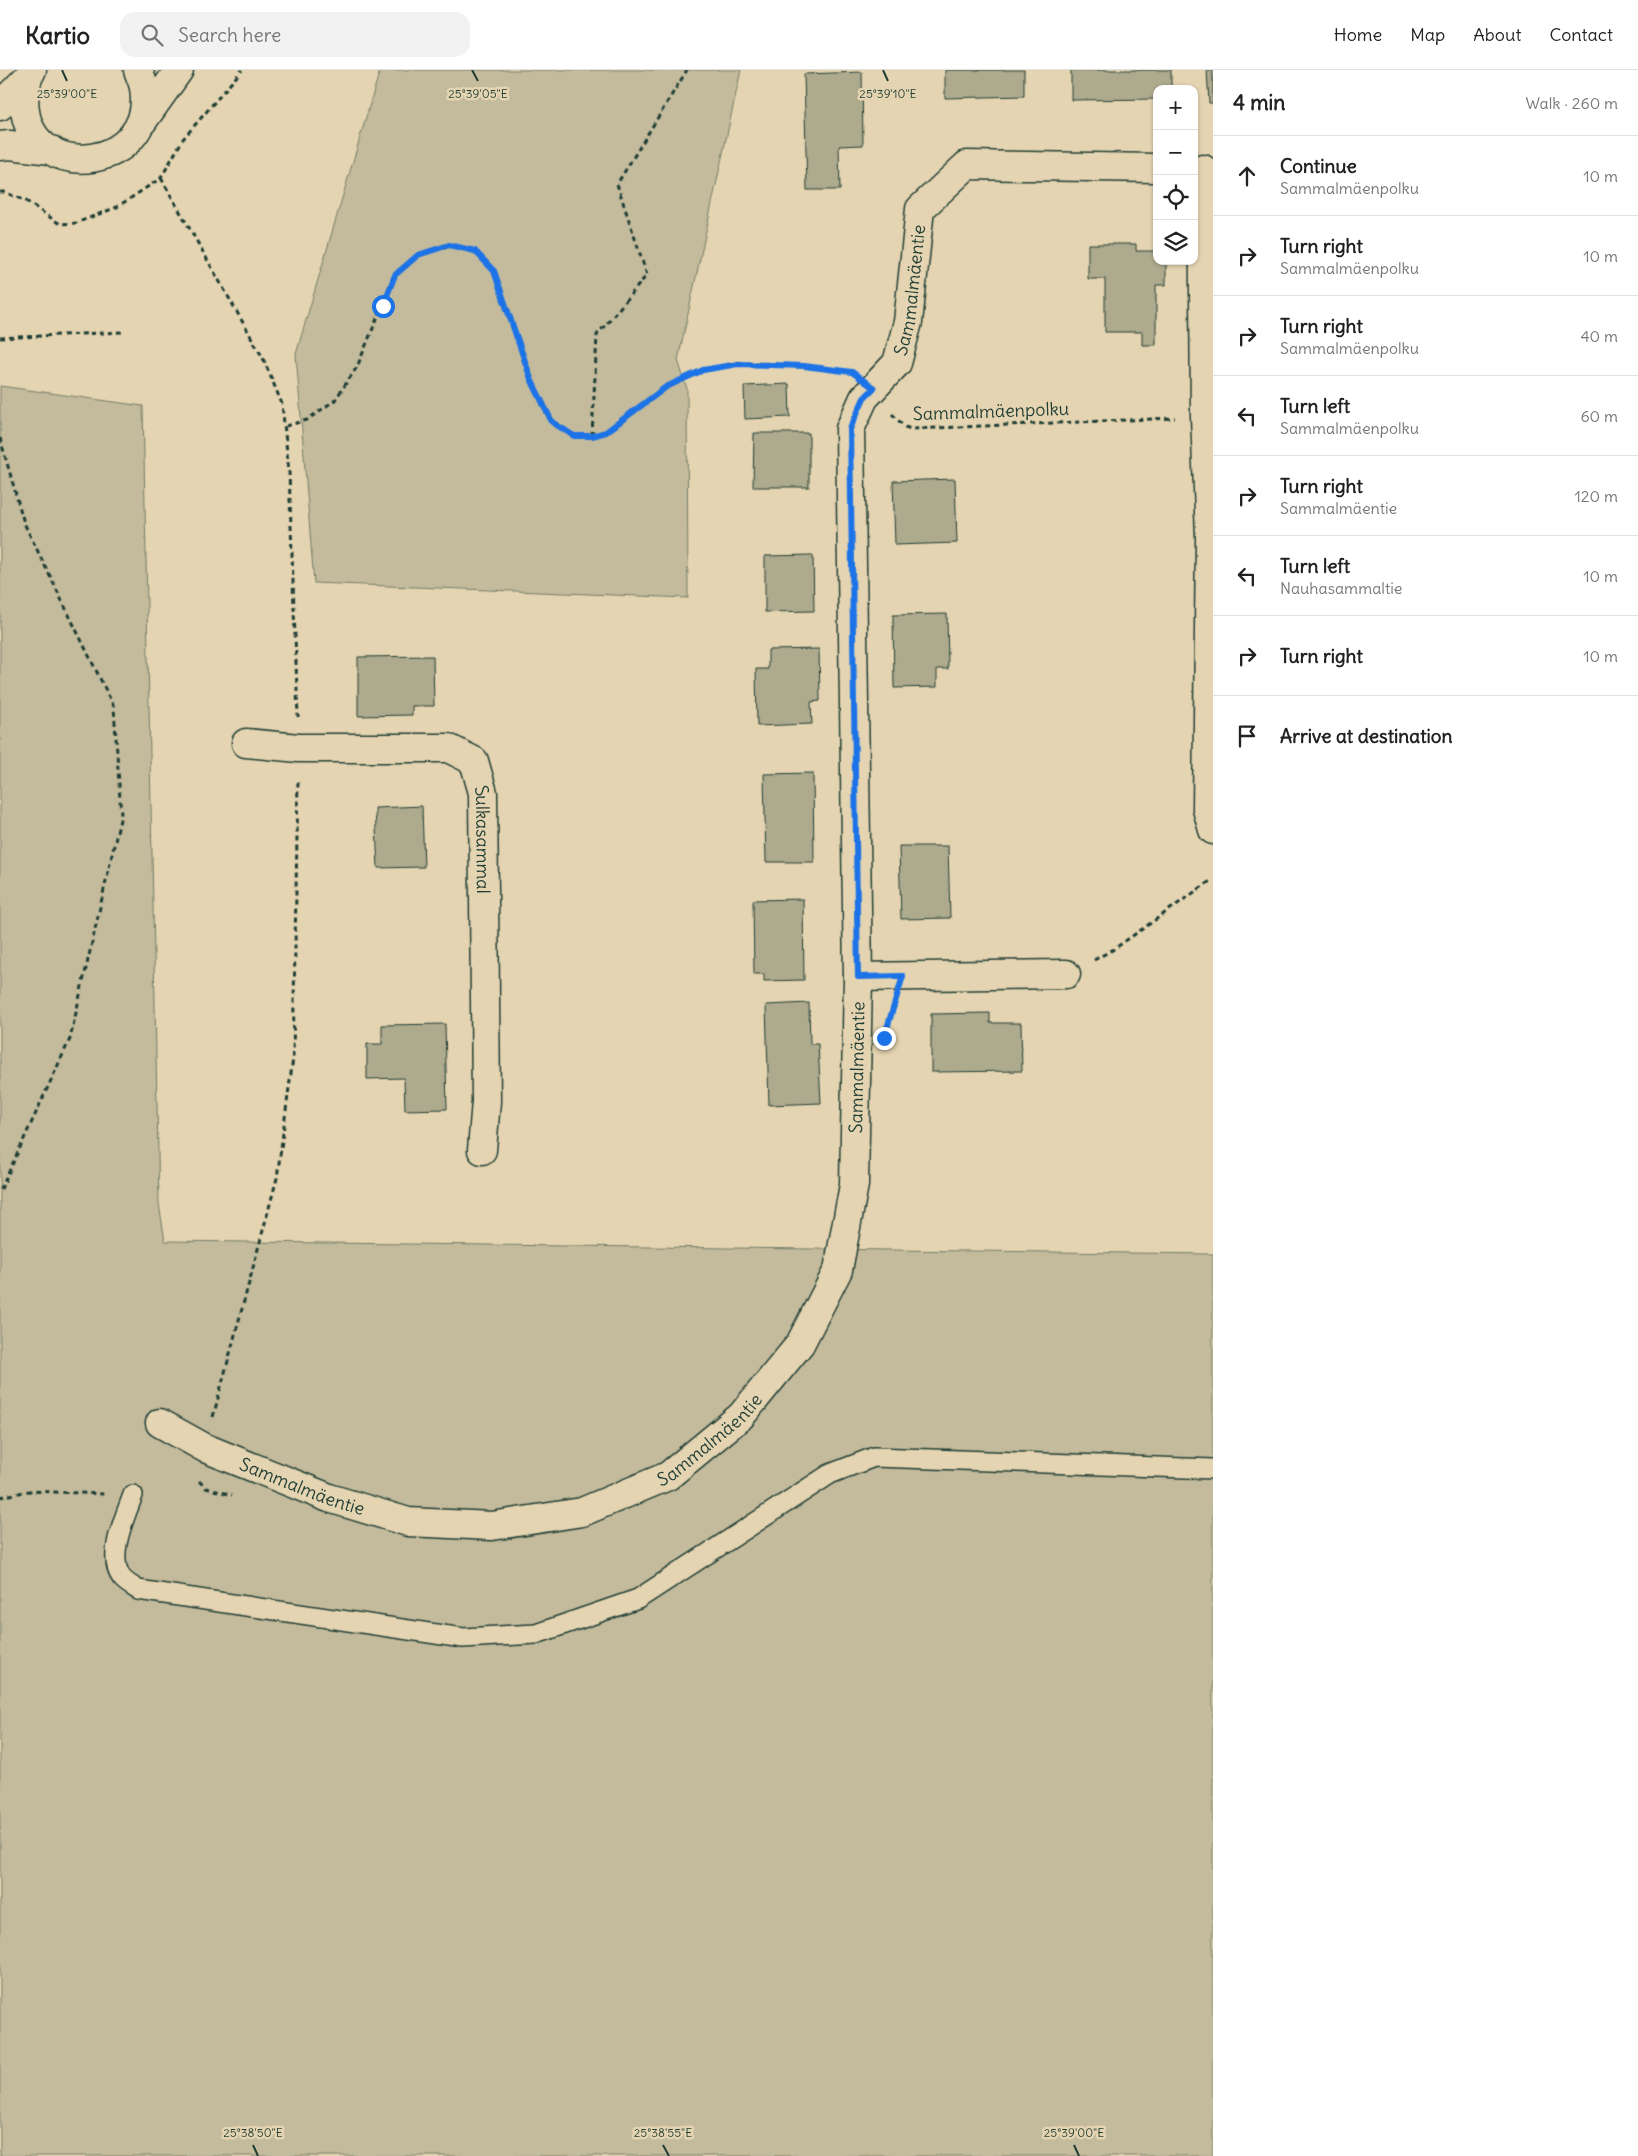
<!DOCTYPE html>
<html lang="en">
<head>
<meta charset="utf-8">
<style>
	body { margin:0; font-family:Delius,sans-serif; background:#f2f2f2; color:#222 }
	.controls { position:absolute; right:15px; top:15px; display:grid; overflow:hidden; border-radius:10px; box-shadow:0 1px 4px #0004 }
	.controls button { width:45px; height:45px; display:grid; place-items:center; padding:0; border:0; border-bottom:1px solid #e0e0e0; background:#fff; color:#222; font:25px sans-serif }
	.stop { position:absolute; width:15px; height:15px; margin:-11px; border:4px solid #1a73e8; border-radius:50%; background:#fff }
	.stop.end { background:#1a73e8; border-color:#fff; box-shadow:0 1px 5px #0008 }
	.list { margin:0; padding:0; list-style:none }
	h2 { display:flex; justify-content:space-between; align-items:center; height:65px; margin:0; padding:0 20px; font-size:21px }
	h2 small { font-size:16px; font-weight:400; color:#767676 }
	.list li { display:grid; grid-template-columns:32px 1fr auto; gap:15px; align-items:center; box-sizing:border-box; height:80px; padding:0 20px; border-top:1px solid #e0e0e0 }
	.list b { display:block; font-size:19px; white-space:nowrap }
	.list p { margin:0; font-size:16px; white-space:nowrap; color:#767676 }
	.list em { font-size:16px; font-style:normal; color:#767676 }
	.icon { flex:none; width:28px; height:28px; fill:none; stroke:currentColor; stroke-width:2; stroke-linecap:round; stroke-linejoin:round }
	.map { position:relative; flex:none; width:1213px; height:2086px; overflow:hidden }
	header { display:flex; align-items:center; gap:30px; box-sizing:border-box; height:70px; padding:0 25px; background:#fff; border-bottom:1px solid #e0e0e0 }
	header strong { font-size:24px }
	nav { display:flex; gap:28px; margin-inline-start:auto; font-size:18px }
	.search { width:350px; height:45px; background:#f2f2f2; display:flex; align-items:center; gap:12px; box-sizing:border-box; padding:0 18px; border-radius:15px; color:#767676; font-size:19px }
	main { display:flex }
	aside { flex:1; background:#fff }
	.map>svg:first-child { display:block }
	.green { fill:#c4bb9c; stroke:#727c68 }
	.building { fill:#aeaa8e; stroke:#1f3d34 }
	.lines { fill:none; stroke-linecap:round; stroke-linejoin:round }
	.lane-casing { stroke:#1f3d34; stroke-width:22 }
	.street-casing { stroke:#1f3d34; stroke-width:31 }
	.secondary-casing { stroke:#1f3d34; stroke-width:31 }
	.path { stroke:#1f3d34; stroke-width:3; stroke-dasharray:5 4; stroke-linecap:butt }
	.lane { stroke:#e5d4b1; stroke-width:19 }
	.street { stroke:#e5d4b1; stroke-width:28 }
	.secondary { stroke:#e5d4b1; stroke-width:28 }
	.route { stroke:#1a73e8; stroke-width:6 }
	.ticks { fill:none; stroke:#1f3d34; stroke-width:2 }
	.labels { text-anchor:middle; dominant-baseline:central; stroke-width:5; stroke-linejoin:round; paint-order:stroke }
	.street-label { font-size:18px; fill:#1f3d34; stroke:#e5d4b1 }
	.ticks-label { font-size:12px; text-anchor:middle; fill:#1f3d34; stroke:#e5d4b1; stroke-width:5; stroke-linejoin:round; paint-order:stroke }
</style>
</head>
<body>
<header>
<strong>Kartio</strong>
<div class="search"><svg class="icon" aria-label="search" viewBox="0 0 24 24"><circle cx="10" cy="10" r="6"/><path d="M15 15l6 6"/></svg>Search here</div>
<nav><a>Home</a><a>Map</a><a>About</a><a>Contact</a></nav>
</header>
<main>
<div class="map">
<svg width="1213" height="2086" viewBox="0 0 1213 2086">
	<rect width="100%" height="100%" fill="#e5d4b1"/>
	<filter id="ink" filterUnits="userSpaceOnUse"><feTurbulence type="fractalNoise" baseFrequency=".02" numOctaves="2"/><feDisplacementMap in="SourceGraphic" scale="10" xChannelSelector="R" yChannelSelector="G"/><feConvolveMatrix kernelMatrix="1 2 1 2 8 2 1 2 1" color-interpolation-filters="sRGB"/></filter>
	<g filter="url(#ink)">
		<path class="green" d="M380,0H741L678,290L687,319L688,528L314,513L296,284Z
			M0,316L143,336L159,1134L165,1171L1213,1184V2086H0Z"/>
		<path class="building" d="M945,0H1024V26L945,28Z
			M1071,0H1171V19H1157V29L1071,30Z
			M1207,0H1213V33H1209Z
			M862,2L863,75L839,76L840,120H807L804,4Z
			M1088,174H1136V181H1157V191H1166V215H1156V275H1142V262H1105V209H1088Z
			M789,314L790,347L745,349L744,316Z
			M754,363H809V417H753Z
			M955,409L957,473L895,475L893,411Z
			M813,485L814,541L765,542V486Z
			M947,544L948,599H937V617L894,618L893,545Z
			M819,579L820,631L811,632L812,654L757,656L756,599H768V580Z
			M433,586L434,636H412V645L358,646V587Z
			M813,703L814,792H766L764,704Z
			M422,736L424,797L378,798L375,738Z
			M899,776H948L950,848L901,849Z
			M803,829L804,910L764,911V904H754L753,830Z
			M809,933L810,974H818L821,1033L769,1035L766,935Z
			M990,943V953H1021L1022,1001L931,1002V944Z
			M445,954L447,1039L405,1040L404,1008L367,1009V974H382V955Z"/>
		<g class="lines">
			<defs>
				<path id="lane" d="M133,1425C125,1447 106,1487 122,1508C126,1513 134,1517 138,1520L463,1568L536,1564L638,1529L830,1404L874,1387L1213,1399"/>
				<g id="street">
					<path d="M1203,99L1205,347L1210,467L1207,739L1213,760"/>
					<path id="s1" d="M246,673L299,678H448L474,691L483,723L486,1031L482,1080"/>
					<path d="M858,907L1066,904"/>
					<path id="s2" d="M160,1353L205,1378L329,1428L408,1452L492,1456L582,1442L668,1406L741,1346L800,1274L838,1200L854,1115L858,907L850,359L864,328L897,293L908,252L920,139L967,95L1157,98"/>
				</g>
				<path id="secondary" d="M32,0C24,13 23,26 25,41C36,116 157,98 144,18C143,12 140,6 138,0
					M0,36L28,7
					M142,52L179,0
					M0,76L10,75L51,80"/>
			</defs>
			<use href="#lane" class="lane-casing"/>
			<use href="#street" class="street-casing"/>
			<use href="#secondary" class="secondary-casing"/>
			<path class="path" d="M161,108L263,288L282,334L289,402L298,647
				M0,122H4L26,131L60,154L76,153L117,137L161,108L183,69L242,0
				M0,268L122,262
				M892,344L905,357L911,359L1175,348
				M286,356L307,350L335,330L357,297L395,205L418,185L449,175L475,181L494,201L531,309L552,352L574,366H592L606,362L667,317L703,300L738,293L804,296L845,301
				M592,366L597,265L647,205L617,114L687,0
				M0,368L24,453L114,637L121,745L70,969L0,1121
				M1094,890L1114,879L1213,809
				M213,1347L277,1108L293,988L298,710
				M199,1411L206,1418L232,1425
				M0,1427L29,1421L105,1424"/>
			<use href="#lane" class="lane"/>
			<use href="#street" class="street"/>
			<use href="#secondary" class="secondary"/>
		</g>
	</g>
	<g class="lines" filter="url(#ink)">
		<path class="route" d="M383,236L395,205L418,185L449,175L475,181L494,201L531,309L552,352L574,366H592L606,362L666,317L703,300L738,294L804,296L852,302L874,318L864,328L850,359L858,907L903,906L884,968"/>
	</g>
	<path class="ticks" d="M62,0L67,11M472,0L478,11M883,0L888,11M253,2075L258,2086M663,2075L669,2086M1074,2075L1079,2086"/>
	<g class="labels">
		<g class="street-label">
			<text stroke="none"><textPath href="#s2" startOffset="1806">Sammalmäentie</textPath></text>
			<text transform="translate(991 341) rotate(-2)">Sammalmäenpolku</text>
			<text stroke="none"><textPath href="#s1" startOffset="311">Sulkasammal</textPath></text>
			<text stroke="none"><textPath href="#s2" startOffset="1011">Sammalmäentie</textPath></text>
			<text stroke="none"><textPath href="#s2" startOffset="591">Sammalmäentie</textPath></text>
			<text stroke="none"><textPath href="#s2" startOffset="156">Sammalmäentie</textPath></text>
		</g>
	</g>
	<g class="ticks-label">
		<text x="67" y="28">25°39'00"E</text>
		<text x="478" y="28">25°39'05"E</text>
		<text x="888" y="28">25°39'10"E</text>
		<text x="253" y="2067">25°38'50"E</text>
		<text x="663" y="2067">25°38'55"E</text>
		<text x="1074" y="2067">25°39'00"E</text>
	</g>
</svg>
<div class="controls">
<button>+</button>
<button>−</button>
<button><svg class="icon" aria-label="locate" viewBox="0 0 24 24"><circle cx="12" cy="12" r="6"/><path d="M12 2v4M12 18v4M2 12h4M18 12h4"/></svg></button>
<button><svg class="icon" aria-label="layers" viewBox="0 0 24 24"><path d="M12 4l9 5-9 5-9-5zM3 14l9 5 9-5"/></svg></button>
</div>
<div class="stop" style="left:383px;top:236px"></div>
<div class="stop end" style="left:884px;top:968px"></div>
</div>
<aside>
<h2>4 min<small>Walk · 260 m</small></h2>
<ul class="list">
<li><svg class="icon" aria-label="ahead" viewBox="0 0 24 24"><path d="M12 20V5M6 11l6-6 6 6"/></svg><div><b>Continue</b><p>Sammalmäenpolku</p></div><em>10 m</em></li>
<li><svg class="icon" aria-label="right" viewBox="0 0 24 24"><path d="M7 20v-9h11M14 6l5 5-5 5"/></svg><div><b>Turn right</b><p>Sammalmäenpolku</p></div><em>10 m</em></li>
<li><svg class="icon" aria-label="right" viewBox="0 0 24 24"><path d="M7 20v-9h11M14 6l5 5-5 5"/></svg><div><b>Turn right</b><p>Sammalmäenpolku</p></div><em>40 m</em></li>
<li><svg class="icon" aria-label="left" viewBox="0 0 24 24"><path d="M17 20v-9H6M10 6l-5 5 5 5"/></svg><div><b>Turn left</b><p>Sammalmäenpolku</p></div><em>60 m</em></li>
<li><svg class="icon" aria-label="right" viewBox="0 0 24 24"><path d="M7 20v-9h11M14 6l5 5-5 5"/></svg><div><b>Turn right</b><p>Sammalmäentie</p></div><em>120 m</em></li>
<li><svg class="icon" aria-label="left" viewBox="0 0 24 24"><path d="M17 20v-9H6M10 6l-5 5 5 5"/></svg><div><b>Turn left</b><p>Nauhasammaltie</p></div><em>10 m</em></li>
<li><svg class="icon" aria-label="right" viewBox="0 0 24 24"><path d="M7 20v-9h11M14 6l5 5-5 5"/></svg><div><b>Turn right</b></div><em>10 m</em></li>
<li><svg class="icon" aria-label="arrive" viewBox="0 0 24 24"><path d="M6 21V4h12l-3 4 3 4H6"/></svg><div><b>Arrive at destination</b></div></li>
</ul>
</aside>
</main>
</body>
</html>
